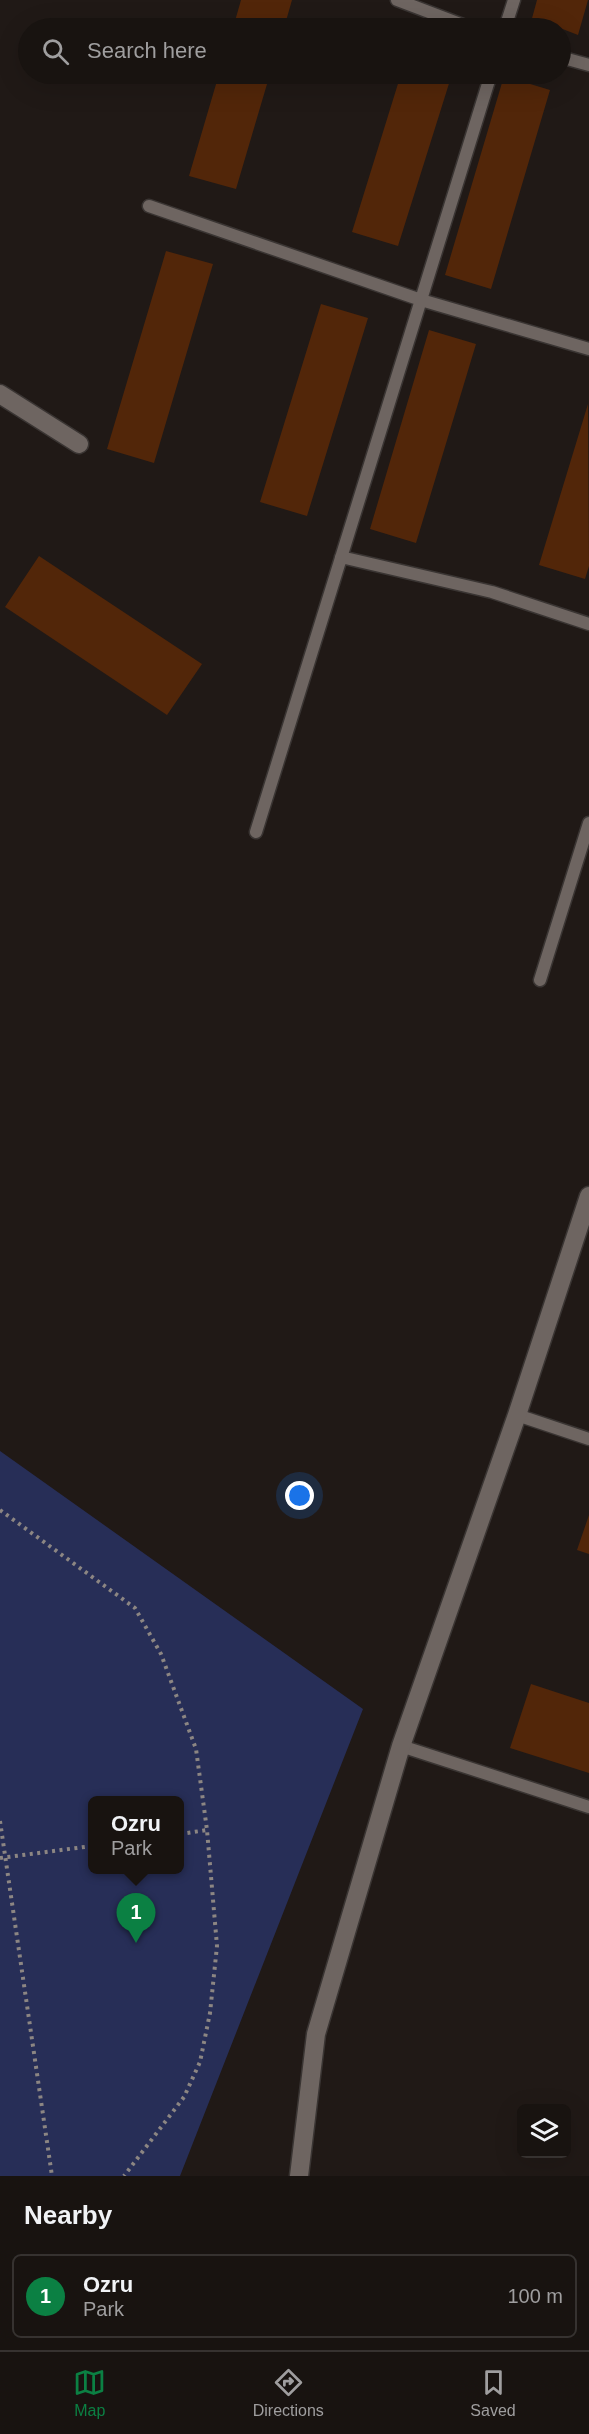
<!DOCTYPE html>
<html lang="en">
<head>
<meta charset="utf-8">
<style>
	body { margin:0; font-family:Arial,sans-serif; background:#211c19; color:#f1f3f6 }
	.controls { position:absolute; right:18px; bottom:18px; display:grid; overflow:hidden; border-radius:9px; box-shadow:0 6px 24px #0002 }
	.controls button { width:54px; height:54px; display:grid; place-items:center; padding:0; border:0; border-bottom:2px solid #363230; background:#181310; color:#f1f3f6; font:30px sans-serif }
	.you { position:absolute; left:300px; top:1496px; width:21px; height:21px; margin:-15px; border:4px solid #fff; border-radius:50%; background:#1a73e8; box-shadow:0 0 0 9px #1a73e833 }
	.badge { display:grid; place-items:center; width:39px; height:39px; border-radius:50%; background:#0b8043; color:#fff; font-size:20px; font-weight:700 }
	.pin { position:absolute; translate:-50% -50px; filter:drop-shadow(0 2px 3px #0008) }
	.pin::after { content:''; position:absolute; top:32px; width:21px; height:18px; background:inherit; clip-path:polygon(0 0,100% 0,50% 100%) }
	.popup { position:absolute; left:88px; top:1796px; width:96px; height:78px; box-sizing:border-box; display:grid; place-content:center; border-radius:9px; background:#181310; filter:drop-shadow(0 2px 4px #0005); font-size:20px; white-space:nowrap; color:#9f9e9f }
	.popup b { font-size:22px; color:#f1f3f6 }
	.popup::after { content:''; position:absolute; left:50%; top:100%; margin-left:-12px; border:12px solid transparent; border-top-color:#181310 }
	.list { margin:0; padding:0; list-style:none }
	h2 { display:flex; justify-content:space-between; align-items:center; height:78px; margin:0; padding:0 24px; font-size:26px }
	h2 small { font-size:20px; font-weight:400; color:#9f9e9f }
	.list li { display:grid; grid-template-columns:39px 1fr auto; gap:18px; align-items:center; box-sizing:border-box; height:84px; margin:0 12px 12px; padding:0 12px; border:2px solid #363230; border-radius:9px }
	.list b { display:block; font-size:22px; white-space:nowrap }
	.list p { margin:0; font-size:20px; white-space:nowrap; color:#9f9e9f }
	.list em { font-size:20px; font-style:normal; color:#9f9e9f }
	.icon { flex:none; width:33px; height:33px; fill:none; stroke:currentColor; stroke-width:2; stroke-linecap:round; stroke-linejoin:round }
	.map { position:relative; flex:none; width:589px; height:2176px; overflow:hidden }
	.search { position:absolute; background:#181310; box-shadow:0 6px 24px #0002; left:18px; right:18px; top:18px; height:66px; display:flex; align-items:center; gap:15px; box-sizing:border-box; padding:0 21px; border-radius:33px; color:#9f9e9f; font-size:22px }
	.sheet { height:174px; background:#181310 }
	nav { display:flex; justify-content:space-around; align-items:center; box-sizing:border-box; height:84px; border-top:2px solid #363230; background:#181310; font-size:16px; color:#9f9e9f }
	nav a { display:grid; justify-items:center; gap:3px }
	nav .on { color:#0b8043 }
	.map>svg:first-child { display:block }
	.park { fill:#272e57; fill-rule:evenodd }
	.building { fill:#522609 }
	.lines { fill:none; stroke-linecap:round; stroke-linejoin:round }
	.lane-casing { stroke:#3a3533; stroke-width:15 }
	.street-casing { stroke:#3a3533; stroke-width:21 }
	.path { stroke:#8c8683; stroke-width:4; stroke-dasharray:3 4.5; stroke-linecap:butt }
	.lane { stroke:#6e6561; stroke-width:12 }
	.street { stroke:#6e6561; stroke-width:18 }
</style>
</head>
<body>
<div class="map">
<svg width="589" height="2176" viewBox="0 0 589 2176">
	<rect width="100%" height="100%" fill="#201916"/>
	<path class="park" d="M0,1451L363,1709L180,2176H0ZM92,1800H180V1870H92Z"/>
	<path class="building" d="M241,0H292L284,28H233Z
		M537,0H588L578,35L560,28L531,22Z
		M219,74H270L236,189L189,176Z
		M401,74H452L398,246L352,232Z
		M504,76L550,90L491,289L445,275Z
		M166,251L213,264L154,463L107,449Z
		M321,304L368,318L307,516L260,502Z
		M429,330L476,344L416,543L370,529Z
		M588,404L589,566L585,579L539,565Z
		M39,556L202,664L167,715L5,607Z
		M589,1515V1554L577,1550Z
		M531,1684L589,1703V1773L510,1748Z"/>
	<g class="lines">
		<defs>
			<path id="lane" d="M397,0L471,28
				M505,28L514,0
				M560,57L589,65
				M149,206L421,300L589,349
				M341,557L492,592L589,624
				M256,832L491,74
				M540,980L589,823
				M517,1415L589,1439
				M401,1746L589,1807"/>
			<path id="street" d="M0,394L79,444
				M299,2176L316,2034L401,1746L517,1415L589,1196"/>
		</defs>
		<use href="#lane" class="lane-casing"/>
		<use href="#street" class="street-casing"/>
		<path class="path" d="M0,1510L135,1608L161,1654L196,1749L207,1830L217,1946L210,2013L200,2062L184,2097L124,2176
			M0,1821L52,2176
			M180,1834L207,1830
			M0,1858L92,1846"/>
		<use href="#lane" class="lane"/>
		<use href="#street" class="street"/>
	</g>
</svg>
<div class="controls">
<button><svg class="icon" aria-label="layers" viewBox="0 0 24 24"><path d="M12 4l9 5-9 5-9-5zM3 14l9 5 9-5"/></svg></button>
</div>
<div class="you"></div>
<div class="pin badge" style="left:136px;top:1943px">1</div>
<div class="popup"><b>Ozru</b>Park</div>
<div class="search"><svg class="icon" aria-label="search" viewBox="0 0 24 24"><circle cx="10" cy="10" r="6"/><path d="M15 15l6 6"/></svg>Search here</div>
</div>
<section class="sheet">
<h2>Nearby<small></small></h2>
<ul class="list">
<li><span class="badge">1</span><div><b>Ozru</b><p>Park</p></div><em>100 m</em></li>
</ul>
</section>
<nav>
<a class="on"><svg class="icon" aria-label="map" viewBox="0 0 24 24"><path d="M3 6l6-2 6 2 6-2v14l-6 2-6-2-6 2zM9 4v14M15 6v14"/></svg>Map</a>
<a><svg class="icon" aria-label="directions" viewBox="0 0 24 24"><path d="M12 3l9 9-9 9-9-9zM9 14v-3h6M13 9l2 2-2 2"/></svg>Directions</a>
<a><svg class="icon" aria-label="saved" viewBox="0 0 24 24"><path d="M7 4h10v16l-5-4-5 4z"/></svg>Saved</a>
</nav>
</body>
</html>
